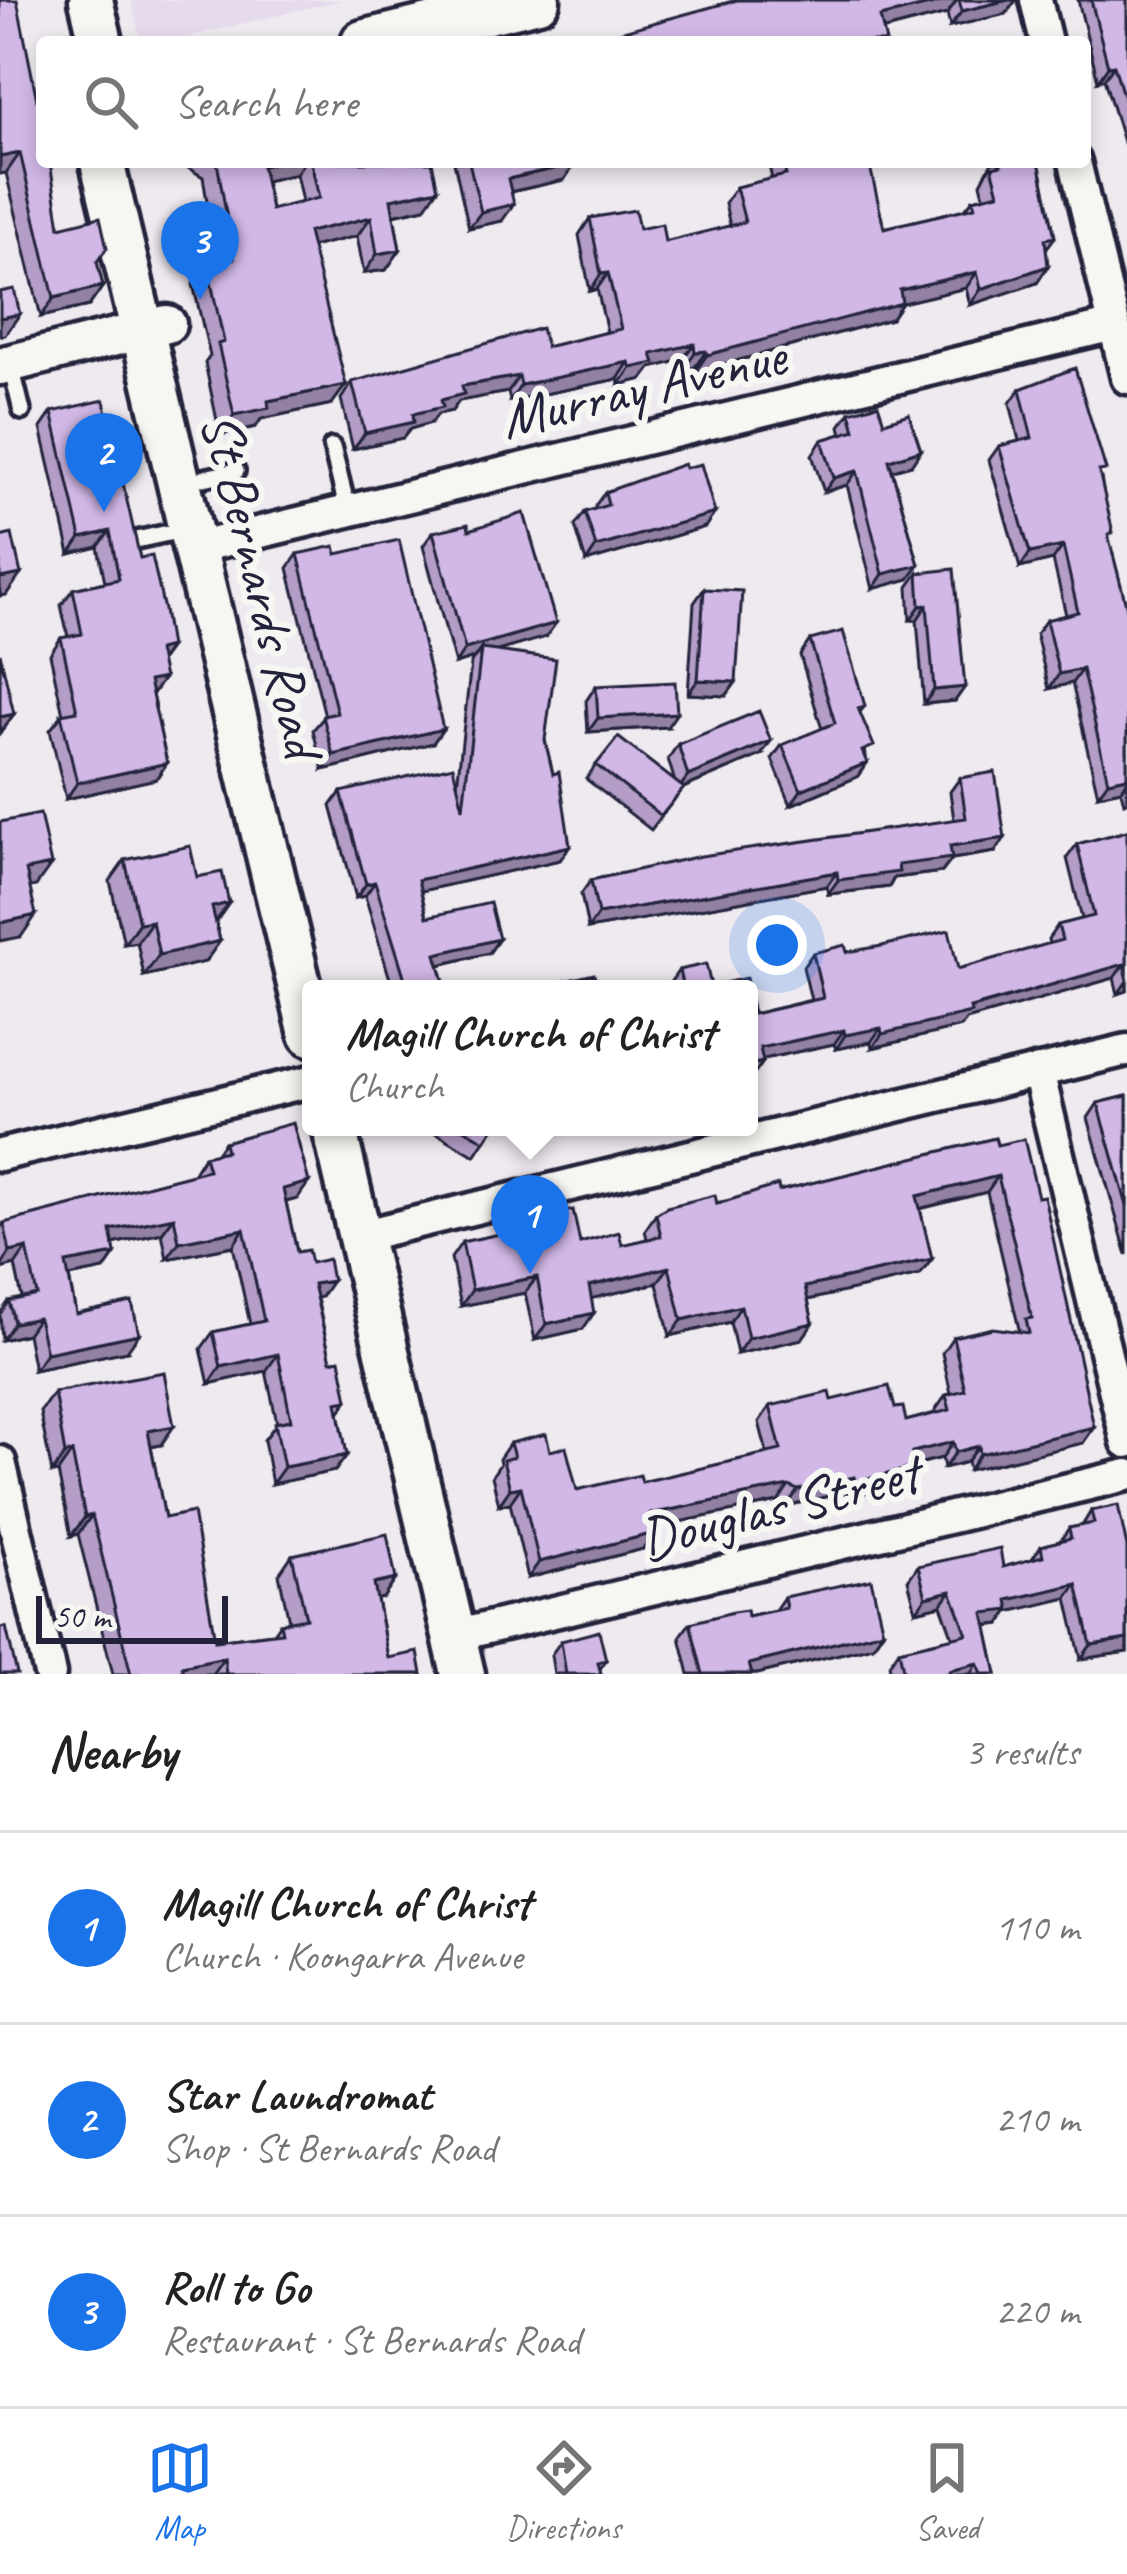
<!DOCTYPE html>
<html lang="en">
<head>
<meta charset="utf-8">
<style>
	body { margin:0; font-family:Caveat,sans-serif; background:#f2f2f2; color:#222 }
	.scale { position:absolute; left:36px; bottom:30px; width:192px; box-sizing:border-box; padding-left:12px; border:6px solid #22223b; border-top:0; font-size:33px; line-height:42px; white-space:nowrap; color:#22223b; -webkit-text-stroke:9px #f6f6f2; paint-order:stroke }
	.you { position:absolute; left:777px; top:945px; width:42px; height:42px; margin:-30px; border:9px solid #fff; border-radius:50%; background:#1a73e8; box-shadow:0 0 0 18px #1a73e833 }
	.badge { display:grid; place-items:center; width:78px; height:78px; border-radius:50%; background:#1a73e8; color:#fff; font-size:39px; font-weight:700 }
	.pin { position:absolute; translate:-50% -99px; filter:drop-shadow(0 3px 6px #0008) }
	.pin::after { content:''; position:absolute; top:63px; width:42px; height:36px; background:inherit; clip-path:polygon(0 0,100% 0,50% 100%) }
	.popup { position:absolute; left:302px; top:980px; width:456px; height:156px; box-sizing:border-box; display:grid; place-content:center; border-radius:12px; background:#fff; filter:drop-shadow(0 3px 9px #0005); font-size:39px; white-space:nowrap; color:#767676 }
	.popup b { font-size:45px; color:#222 }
	.popup::after { content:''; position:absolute; left:50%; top:100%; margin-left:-24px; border:24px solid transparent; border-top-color:#fff }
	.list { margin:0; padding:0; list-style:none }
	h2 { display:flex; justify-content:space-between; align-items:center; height:156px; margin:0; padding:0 48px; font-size:51px }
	h2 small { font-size:39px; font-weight:400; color:#767676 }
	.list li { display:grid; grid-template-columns:78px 1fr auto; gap:36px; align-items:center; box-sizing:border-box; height:192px; padding:0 48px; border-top:3px solid #e0e0e0 }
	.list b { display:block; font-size:45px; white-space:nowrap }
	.list p { margin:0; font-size:39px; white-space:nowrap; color:#767676 }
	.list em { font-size:39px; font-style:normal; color:#767676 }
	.icon { flex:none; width:66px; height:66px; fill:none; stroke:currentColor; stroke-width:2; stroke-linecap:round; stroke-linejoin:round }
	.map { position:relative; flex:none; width:1127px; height:1674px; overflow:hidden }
	.search { position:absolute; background:#fff; box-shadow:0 6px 18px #0003; left:36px; right:36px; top:36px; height:132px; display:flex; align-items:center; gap:30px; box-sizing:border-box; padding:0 42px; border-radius:12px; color:#767676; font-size:45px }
	.sheet { height:732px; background:#fff }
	nav { display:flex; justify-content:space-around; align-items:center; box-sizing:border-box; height:168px; border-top:3px solid #e0e0e0; background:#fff; font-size:33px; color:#767676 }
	nav a { display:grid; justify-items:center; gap:6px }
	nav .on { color:#1a73e8 }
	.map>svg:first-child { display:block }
	.built { fill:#e6dbed }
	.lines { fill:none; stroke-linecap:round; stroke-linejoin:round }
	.service-casing { stroke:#22223b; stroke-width:24 }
	.minor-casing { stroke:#22223b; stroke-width:39 }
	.tertiary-casing { stroke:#22223b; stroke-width:45 }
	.secondary-casing { stroke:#22223b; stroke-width:51 }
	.service { stroke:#f6f6f2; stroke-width:15 }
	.minor { stroke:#f6f6f2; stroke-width:30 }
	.tertiary { stroke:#f6f6f2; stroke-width:36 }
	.secondary { stroke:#f6f6f2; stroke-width:42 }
	.wall { fill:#b49ec7; stroke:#22223b; stroke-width:3; fill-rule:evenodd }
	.shaded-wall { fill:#9281a2; stroke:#22223b; stroke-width:3 }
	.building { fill:#d1b8e7; stroke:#22223b; stroke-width:3 }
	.labels { text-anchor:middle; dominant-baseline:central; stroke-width:12; stroke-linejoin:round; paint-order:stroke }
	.street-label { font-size:57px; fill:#22223b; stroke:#f6f6f2 }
</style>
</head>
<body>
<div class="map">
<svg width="1127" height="1674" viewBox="0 0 1127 1674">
	<rect width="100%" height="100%" fill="#efeaf0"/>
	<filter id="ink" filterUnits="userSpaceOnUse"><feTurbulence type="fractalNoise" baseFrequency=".00833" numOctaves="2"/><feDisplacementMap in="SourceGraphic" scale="24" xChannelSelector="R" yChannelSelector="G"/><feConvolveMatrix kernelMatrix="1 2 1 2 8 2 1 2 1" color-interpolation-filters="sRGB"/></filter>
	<g filter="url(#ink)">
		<path class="built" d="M131,0H342L166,42H141Z"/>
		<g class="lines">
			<defs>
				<path id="service" d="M11,366L22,411
					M332,447L348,511
					M204,478L236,471
					M136,540L187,529"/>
				<path id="minor" d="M1036,0L1046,42
					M1075,162L1127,378
					M195,548L1114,325
					M1038,1071L1127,1442
					M0,1155L311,1081
					M360,1236L1127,1050
					M0,1462L50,1674
					M454,1636L1127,1475"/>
				<path id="tertiary" d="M0,366L167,324"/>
				<path id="secondary" d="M91,0L101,42
					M363,42L538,0
					M102,162L311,1034
					M334,1127L463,1674"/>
			</defs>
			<use href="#service" class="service-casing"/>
			<use href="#minor" class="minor-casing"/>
			<use href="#tertiary" class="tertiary-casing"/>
			<use href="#secondary" class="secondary-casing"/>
			<use href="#service" class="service"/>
			<use href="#minor" class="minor"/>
			<use href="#tertiary" class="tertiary"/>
			<use href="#secondary" class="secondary"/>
		</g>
		<path class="wall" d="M0,0L60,227L97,262L103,286L89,306L41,317L6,173Z
			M737,0H1016L1006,14L950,27L947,14L883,30L595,40Z
			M1078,0H1127V141L1123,142L1104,79L1098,81Z
			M178,162H432L425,208L394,215L400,250L386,270L364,273L357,236L311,247L332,404L261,419L256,427L220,435L205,363L210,356L193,284L207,264L217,262L203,177ZM296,174L302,202L271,210L265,181Z
			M454,162H575L564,180L511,192L502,221L469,228Z
			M768,162H835L884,228L965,209L973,199L984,196L981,183L992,162H1039L1055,237L1046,249L1048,266L1037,283L970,305L966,288L902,303L891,319L695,372V367L684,369L682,360L651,368L643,379L619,385L618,379L510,401L508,392L459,401L452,411L438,414L431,423L410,429L403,438L353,449L341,399L352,382L546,347L607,332L597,289L590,291L579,235L590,218L639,229L665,242L730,226L725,203L736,187L772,179Z
			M1020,389L1101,477L1109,539L1127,609V802L1124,803L1121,790L1098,795L1072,683L1049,689L1036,634L1046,620L1066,615L1053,560L1020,568L989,460L999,446L1019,441L1010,403Z
			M52,412L140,558L170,647L160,661L152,695L167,763L156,779L66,799L50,730L63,714L50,654L61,638L68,637L61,605L73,589L105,582L98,547L70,554L41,428Z
			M850,412L884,422L911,465L892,470L919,565L909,579L873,589L847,485L824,492L812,455L822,440L842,434L840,426Z
			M685,468L705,527L586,562L575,526L585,512L595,509V506L605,492Z
			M469,530L546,637L498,651L545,740L570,846L560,860L421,891L427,917L499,939L489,953L439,965L446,989H393L365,896L356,898L331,806L341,792L457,785L471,663L474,658L455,664L423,546L433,532Z
			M298,554H337L443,729L433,743L323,770L313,730L325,716L288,568Z
			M918,573L955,701L924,704L917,620H910L908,587Z
			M704,589L736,682L726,696L688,694L694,603Z
			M810,640L865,706L860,712L867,763L857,777L791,805L772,759L782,745L822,729L800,655Z
			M596,686L667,727L588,732L586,701Z
			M678,744L761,755L683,788L651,830L586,779L596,765L675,782L668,759Z
			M960,778L995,852L952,859L942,872L894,878L889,887L828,894L827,886L588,929L581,894L591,880L954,820L950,792Z
			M1127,831V991L1118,994L1114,978L966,1020L961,1027L872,1048L871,1042L836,1049L834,1044L763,1059V1062L753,1076V1014L811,1000L803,967L813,953L847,952L958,969L1049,944L1048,939L1058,925L1082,919L1067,858L1077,844Z
			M125,860L197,877L229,903L216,922L220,941L205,962L144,976L137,942L124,944L110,881Z
			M679,970L711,986L748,989H670L669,984Z
			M1127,1096V1255L1088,1118L1098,1103Z
			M426,1127H494L475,1156Z
			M995,1138L1094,1427L1083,1443L969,1470L967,1462L944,1468L942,1458L915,1465L916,1467L905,1483L844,1498L842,1493L787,1506L778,1502L653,1527L655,1533L643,1549L528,1578L510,1503L499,1505L492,1476L500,1464L499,1459L510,1443L550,1451L577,1490L642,1482L767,1453L759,1422L770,1406L832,1400L895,1408L906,1421L935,1413V1411L946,1395L951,1394L942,1353L953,1337L1018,1331L1019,1329L987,1192L920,1209L932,1259L920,1275L808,1300L813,1323L802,1339L737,1354L730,1322L670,1336L657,1283L591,1298L583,1329L535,1340L525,1293L461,1306L451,1258L462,1242L528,1228L535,1218L580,1243L622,1245L647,1239L645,1230L656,1214L779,1191Z
			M224,1142L297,1199L286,1202L297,1252L321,1297L317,1298L331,1361L348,1400L339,1413L347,1455L335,1471L272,1484L264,1440L277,1423L266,1371L209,1384L201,1349L213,1332L250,1324L233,1246L167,1259L162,1233L113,1244L115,1254L104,1270L69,1277L76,1314L127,1351L34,1370L27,1334L2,1340L0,1314L9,1301L22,1298L15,1265L0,1269V1228L4,1223L193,1174L204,1156L215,1154Z
			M54,1392L161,1445L151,1447L165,1518L215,1640L273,1633L280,1623L289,1621L279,1574L292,1555L396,1579L383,1598L377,1599L388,1658L422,1674H113L78,1534L71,1536L58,1472L52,1473L40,1412Z
			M1091,1511L1127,1547V1652L1081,1659L1067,1598L1008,1612L1000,1624L986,1626L997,1674H891L889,1664L899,1650L953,1638L941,1605L916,1611L908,1580L918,1566L1003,1567L1031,1560L1041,1546L1060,1541L1069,1528L1082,1526Z
			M784,1597L883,1631L873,1646L757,1674H689L680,1637L690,1623L748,1616L775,1610Z
			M561,1641L606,1660L600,1669L601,1674H554L551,1655Z"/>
		<path class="shaded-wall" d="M949,0H957L947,14L869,34L880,17Z
			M1008,0H1016L1006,14L950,27L962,11Z
			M1114,65L1104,79L1098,81L1108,66Z
			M20,153L6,173L0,174V157Z
			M279,162H304L296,174L248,185L262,166Z
			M575,164L564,180L496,195L508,179Z
			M438,189L425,208L378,218L391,199Z
			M514,204L502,221L469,228L481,212Z
			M371,217L357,236L294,251L308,232Z
			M400,250L386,270L364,273L377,254Z
			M1048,266L1037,283L970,305L981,289Z
			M977,272L966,288L902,303L891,319L695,372L707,355L900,290Z
			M608,273L597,289L590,291L601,274Z
			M103,286L89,306L41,317L54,298Z
			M20,314L5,335L0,336V318Z
			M694,344L682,360L651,368L643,379L619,385L631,368L652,354Z
			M706,351L695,367L684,369L695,352Z
			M629,362L618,379L510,401L521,385Z
			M519,376L508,392L459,401L452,411L438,414L431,423L410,429L403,438L353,449L365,433L413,414L462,386Z
			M346,385L332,404L261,419L256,427L220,435L234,415L268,401Z
			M921,450L911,465L879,474L889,460Z
			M857,471L847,485L824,492L834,478Z
			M715,513L705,527L586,562L596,547Z
			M110,531L98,547L70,554L81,538Z
			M1063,546L1053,560L1020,568L1030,553Z
			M919,565L909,579L873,589L883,574Z
			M21,574L6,595L0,596V578Z
			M927,605L917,620H910L920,606Z
			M556,623L546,637L480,656L481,649L474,658L455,664L465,649Z
			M170,647L158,663V650Z
			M1082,669L1072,683L1049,689L1059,674Z
			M164,678L152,695L149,681Z
			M698,680L736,682L726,696L688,694Z
			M965,687L955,701L924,704L934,690Z
			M677,713L667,727L588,732L598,718Z
			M14,714L0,733V717Z
			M443,729L433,743L323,770L333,755Z
			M771,741L761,755L678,790L688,776Z
			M167,763L156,779L66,799L77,783Z
			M867,763L857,777L791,805L801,790Z
			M1127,777V781L1121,790L1098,795L1108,781Z
			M1005,838L995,852L952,859L942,872L894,878L889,887L828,894L838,880L898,865L950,846Z
			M570,846L560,860L408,894L418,880Z
			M51,865L36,886L12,891L26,870Z
			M837,872L827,886L588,929L598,914Z
			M375,882L365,896L356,898L366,884Z
			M229,903L214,924L212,907Z
			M36,915L21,937L0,941V923Z
			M152,921L137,942L124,944L139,923Z
			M499,939L489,953L426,968L436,954Z
			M220,941L205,962L144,976L159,955Z
			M1124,964L1114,978L966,1020L961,1027L872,1048L882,1034Z
			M1127,981V991L1118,994Z
			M881,1028L871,1042L836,1049L845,1035Z
			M844,1030L834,1044L750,1062L760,1048Z
			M763,1062L753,1076L749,1077V1065Z
			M553,1127H575L548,1135Z
			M998,1176L987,1192L906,1212L917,1196Z
			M309,1182L297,1199L271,1206L283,1189Z
			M174,1217L162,1233L99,1247L111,1230Z
			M244,1229L233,1246L167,1259L179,1242Z
			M27,1248L15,1265L0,1269L10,1252Z
			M115,1254L104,1270L54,1280L66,1263Z
			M932,1259L920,1275L794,1303L805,1287Z
			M669,1267L657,1283L577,1302L589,1286Z
			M537,1277L525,1293L461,1306L472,1290Z
			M332,1281L321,1297L302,1301L313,1284Z
			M741,1306L730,1322L670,1336L682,1320Z
			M594,1313L583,1329L535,1340L546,1324Z
			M38,1318L27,1334L2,1340L14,1323Z
			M813,1323L802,1339L737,1354L748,1338Z
			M139,1334L127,1351L34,1370L46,1353Z
			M278,1354L266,1371L209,1384L221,1367Z
			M174,1426L161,1445L134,1450L148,1431Z
			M1094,1427L1083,1443L969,1470L980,1454Z
			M953,1442L942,1458L901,1468L912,1452Z
			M979,1446L967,1462L944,1468L956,1452Z
			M72,1452L58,1472L52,1473L65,1454Z
			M347,1455L335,1471L272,1484L284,1467Z
			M916,1467L905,1483L844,1498L855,1482Z
			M854,1477L842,1493L787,1506L798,1490Z
			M789,1486L778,1502L639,1530L650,1514Z
			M521,1487L510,1503L499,1505L510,1489Z
			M92,1515L78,1534L71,1536L85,1517Z
			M655,1533L643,1549L528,1578L539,1562Z
			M396,1579L383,1598L360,1603L374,1584Z
			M1077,1584L1067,1598L1008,1612L1000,1624L974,1627L984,1613L1008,1600Z
			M951,1591L941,1605L916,1611L926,1597Z
			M883,1631L873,1646L757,1674H742L749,1664Z
			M1127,1639V1652L1081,1659L1091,1645Z
			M224,1657L212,1674H176L182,1666Z
			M978,1663L971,1674H946L949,1670Z"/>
		<path class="building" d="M0,0H17L37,100L42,99V162H50L60,227L100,217L107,248L97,262L103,286L54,298L20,153L0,157Z
			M737,0H949L880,17L886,42H583Z
			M959,0H1008L962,11Z
			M1091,0H1127V109L1114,65L1108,66Z
			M217,162H279L262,166L271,210L319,198L311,162H432L438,189L391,199L400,250L377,254L371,217L308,232L346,385L268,401L269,408L234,415L218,344L224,342L207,264L234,258Z
			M469,162H575V164L508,179L514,204L481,212Z
			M783,162H835L836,164L869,162L884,228L975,207L973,199L999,193L992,167L1001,165V162H1039L1055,237L1045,239L1048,266L981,289L977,272L900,290L902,303L707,355L706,351L695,352L694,344L652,354L655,363L631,368L629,362L521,385L519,376L462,386L464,394L441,400L443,407L413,414L414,422L365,433L352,382L541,328L546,347L621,329L608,273L601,274L590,218L635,210L639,229L662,224L665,242L745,222L736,187L786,175Z
			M14,289L20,314L0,318V292Z
			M1075,368L1106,470L1099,471L1113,533L1108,535L1127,609V777L1108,781L1082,669L1059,674L1046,620L1078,612L1063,546L1030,553L999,446L1032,438L1020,389Z
			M104,400L140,558L152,556L164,610L170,647L158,650L164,678L149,681L167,763L77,783L61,714L77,711L61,638L82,634L73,589L119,579L110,531L81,538L52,412Z
			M878,404L884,422L909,414L921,450L889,460L919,565L883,574L857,471L834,478L822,440L855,430L850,412Z
			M684,464L685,468L701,464L715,513L596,547L585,512L608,505L605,492Z
			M524,513L556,623L465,649L433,532L468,524L469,530Z
			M12,534L21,574L0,578V537Z
			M399,540L443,729L333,755L323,716L337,713L298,554L335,546L337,554Z
			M954,569L965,687L934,690L927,605L920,606L918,573Z
			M704,589L742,591L736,682L698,680Z
			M843,631L865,706L858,708L874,746L862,751L867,763L801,790L782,745L835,723L810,640Z
			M481,649L556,659L545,740L553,774L559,772L570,846L418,880L427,917L490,903L499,939L436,954L446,989H408L375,882L366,884L341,792L453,766L463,808Z
			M0,653L14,714L0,717Z
			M675,682L677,713L598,718L596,686Z
			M759,711L771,741L688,776L678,744Z
			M618,737L684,788L661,816L596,765Z
			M995,772L1005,838L950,846L952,858L898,865L899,872L838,880L837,872L598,914L591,880L701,856L966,818L960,778Z
			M40,814L51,865L26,870L36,915L0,923V822Z
			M1127,831V976L1124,964L970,1008L971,1013L882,1034L881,1028L845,1035L844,1030L760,1048L763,1062L749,1065V993L753,1014L823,998L813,953L845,945L847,952L882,946L949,930L958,969L1062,940L1058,925L1094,916L1077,844Z
			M190,846L197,877L222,872L229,903L212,907L220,941L159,955L152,921L139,923L125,860Z
			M706,964L711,986L746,978L748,989H683L679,970Z
			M594,974L597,987L603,986L604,989H530Z
			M1127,1096V1206L1098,1103Z
			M293,1123L309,1182L283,1189L297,1252L308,1250L311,1263L328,1259L332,1281L313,1284L331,1361L340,1359L348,1400L337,1402L347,1455L284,1467L275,1423L291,1420L278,1354L221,1367L213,1332L264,1321L244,1229L179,1242L174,1217L111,1230L115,1254L66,1263L76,1314L132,1302L139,1334L46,1353L38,1318L14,1323L9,1301L37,1295L27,1248L10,1252L4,1223L208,1170L204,1156L226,1151L224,1142Z
			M461,1127H494L485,1141Z
			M995,1138L997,1145L1024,1139L1038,1197L1044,1196L1094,1427L980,1454L979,1446L956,1452L953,1442L912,1452L916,1467L855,1482L854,1477L798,1490L789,1486L650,1514L655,1533L539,1562L521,1487L510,1489L503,1460L514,1457L510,1443L546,1434L550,1451L566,1447L577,1490L640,1475L642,1482L781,1450L770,1406L830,1392L832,1400L889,1386L895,1408L903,1407L906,1421L950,1410L946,1395L965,1390L953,1337L993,1328L1029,1333L1026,1319L1032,1318L998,1176L917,1196L932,1259L805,1287L813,1323L748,1338L741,1306L682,1320L669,1267L589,1286L594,1313L546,1324L537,1277L472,1290L462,1242L537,1226L535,1218L573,1210L580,1243L619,1232L622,1245L661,1236L656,1214L667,1207L715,1195L717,1204L778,1185L779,1191Z
			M164,1372L174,1426L148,1431L165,1518L193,1512L215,1640L282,1632L280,1623L306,1618L292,1555L387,1534L396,1579L374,1584L388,1658L418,1652L422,1674H226L224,1657L182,1666L183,1674H131L92,1515L85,1517L72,1452L65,1454L54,1392Z
			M1118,1505L1127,1547V1639L1091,1645L1077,1584L1008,1600L1010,1610L984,1613L997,1674H982L978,1663L949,1670L950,1674H904L899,1650L967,1634L951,1591L926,1597L918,1566L1000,1548L1003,1567L1043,1556L1041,1546L1071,1538L1069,1528L1094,1523L1091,1511Z
			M871,1579L883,1631L749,1664L752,1674H703L690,1623L733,1612L747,1610L748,1616L786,1608L784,1597Z
			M6,1627L17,1674H0V1628Z
			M599,1631L606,1660L598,1662L601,1674H566L561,1641Z"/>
	</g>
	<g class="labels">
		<g class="street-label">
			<text transform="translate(643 387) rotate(-13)">Murray Avenue</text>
			<text transform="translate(262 584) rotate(76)">St Bernards Road</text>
			<text transform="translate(779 1506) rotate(-14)">Douglas Street</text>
		</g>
	</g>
</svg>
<div class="scale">50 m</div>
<div class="you"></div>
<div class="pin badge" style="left:530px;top:1274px">1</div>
<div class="popup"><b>Magill Church of Christ</b>Church</div>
<div class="pin badge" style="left:104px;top:512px">2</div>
<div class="pin badge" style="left:200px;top:300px">3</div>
<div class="search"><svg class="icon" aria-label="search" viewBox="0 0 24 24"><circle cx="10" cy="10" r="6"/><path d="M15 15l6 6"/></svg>Search here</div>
</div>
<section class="sheet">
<h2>Nearby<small>3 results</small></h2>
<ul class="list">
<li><span class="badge">1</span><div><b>Magill Church of Christ</b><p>Church · Koongarra Avenue</p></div><em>110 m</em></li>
<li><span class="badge">2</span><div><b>Star Laundromat</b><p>Shop · St Bernards Road</p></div><em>210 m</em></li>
<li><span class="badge">3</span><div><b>Roll to Go</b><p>Restaurant · St Bernards Road</p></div><em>220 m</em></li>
</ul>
</section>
<nav>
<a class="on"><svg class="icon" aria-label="map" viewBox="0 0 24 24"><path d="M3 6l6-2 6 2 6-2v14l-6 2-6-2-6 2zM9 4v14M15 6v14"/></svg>Map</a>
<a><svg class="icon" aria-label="directions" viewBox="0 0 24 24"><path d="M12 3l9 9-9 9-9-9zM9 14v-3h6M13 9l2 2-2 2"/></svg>Directions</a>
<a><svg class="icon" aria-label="saved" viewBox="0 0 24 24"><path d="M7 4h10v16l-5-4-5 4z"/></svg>Saved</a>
</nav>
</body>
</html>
